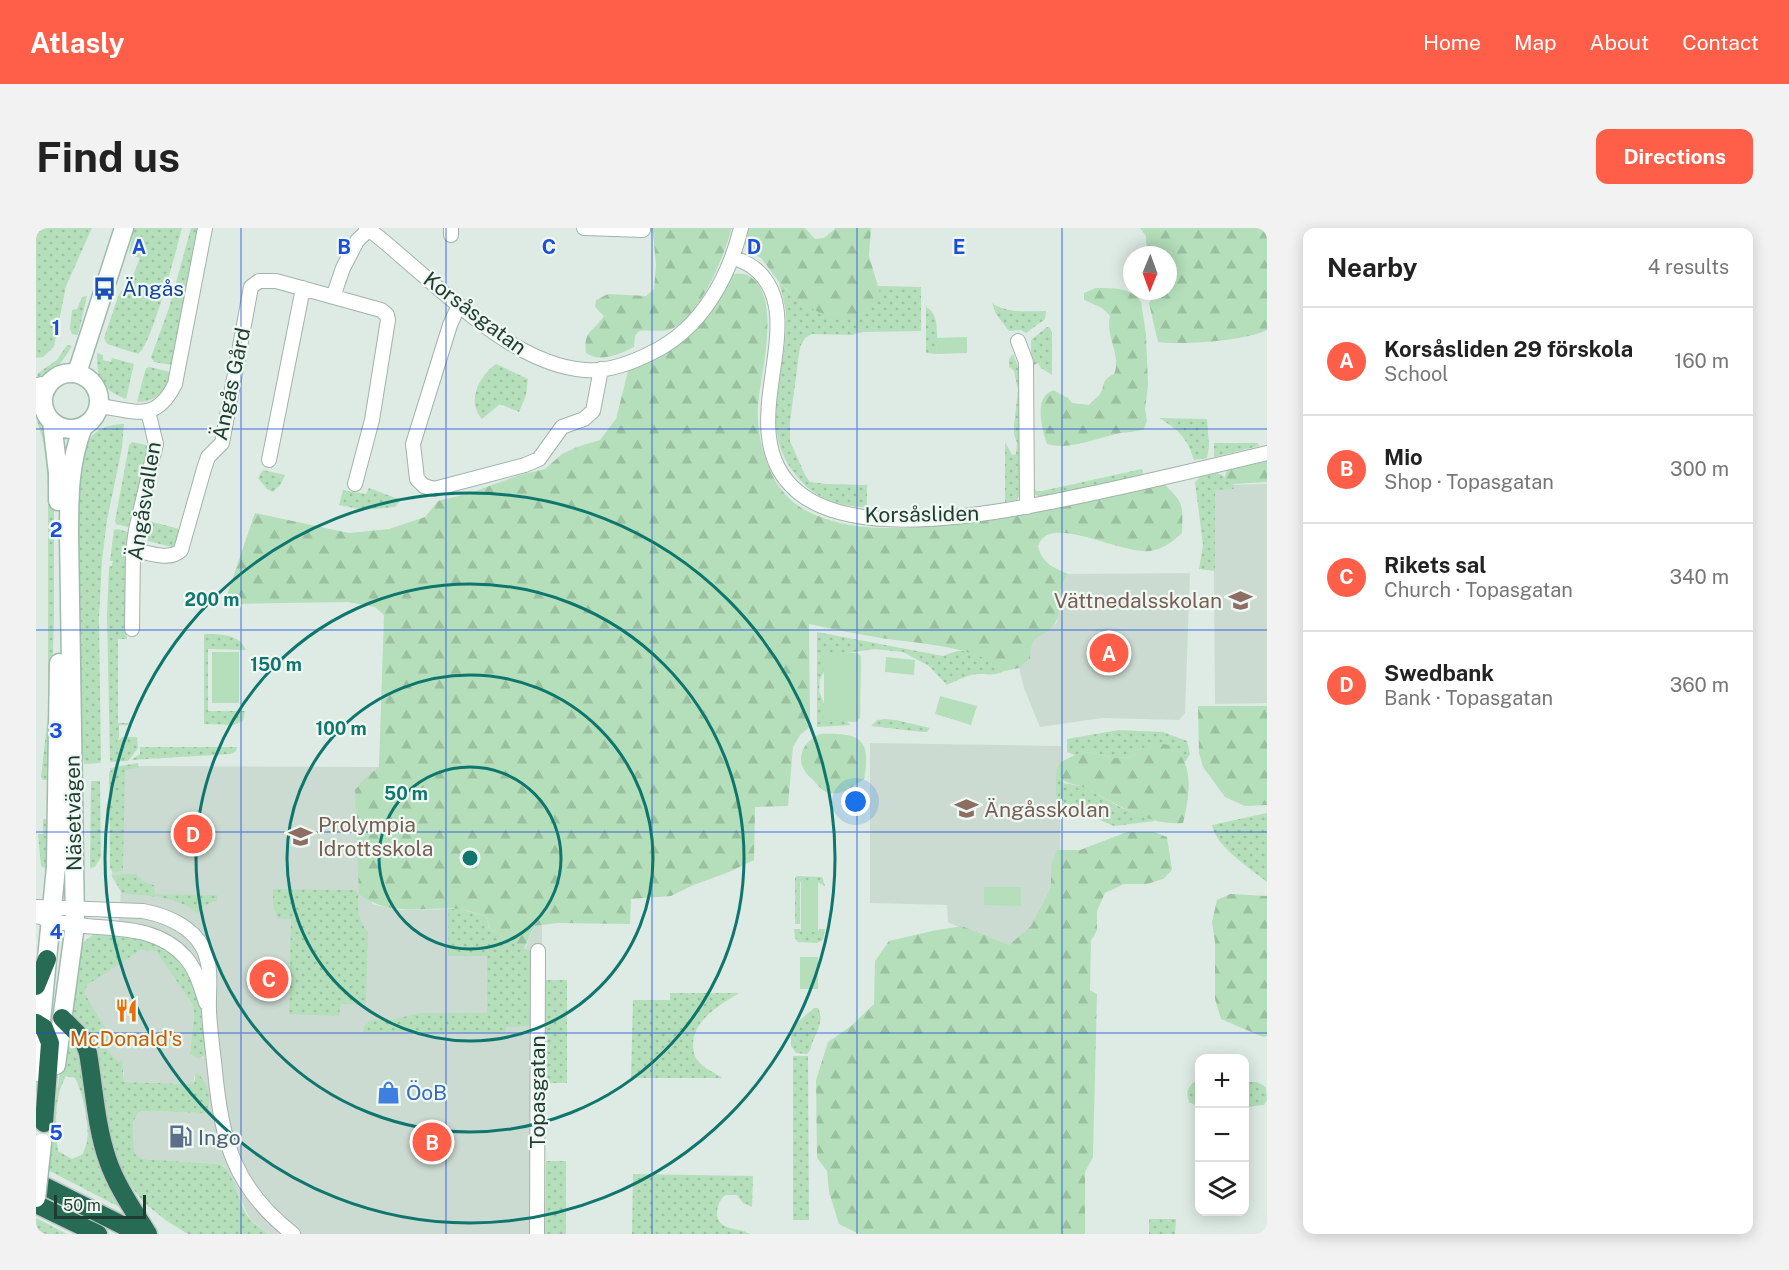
<!DOCTYPE html>
<html lang="en">
<head>
<meta charset="utf-8">
<style>
	body { margin:0; font-family:"Public Sans",sans-serif; background:#f2f2f2; color:#222 }
	.controls { position:absolute; right:18px; bottom:18px; display:grid; overflow:hidden; border-radius:12px; box-shadow:0 3px 15px #0003 }
	.controls button { width:54px; height:54px; display:grid; place-items:center; padding:0; border:0; border-bottom:2px solid #e0e0e0; background:#fff; color:#222; font:30px sans-serif }
	.compass { position:absolute; left:1087px; top:18px; width:54px; height:54px; border-radius:50%; background:#fff; box-shadow:0 3px 15px #0003; rotate:181deg }
	.scale { position:absolute; left:18px; bottom:15px; width:92px; box-sizing:border-box; padding-left:6px; border:3px solid #1e3c30; border-top:0; font-size:16px; line-height:21px; white-space:nowrap; color:#1e3c30; -webkit-text-stroke:4px #eff8f2; paint-order:stroke }
	.you { position:absolute; left:820px; top:574px; width:21px; height:21px; margin:-15px; border:4px solid #fff; border-radius:50%; background:#1a73e8; box-shadow:0 0 0 9px #1a73e833 }
	.badge { display:grid; place-items:center; width:39px; height:39px; border-radius:50%; background:#ff5e48; color:#fff; font-size:20px; font-weight:700 }
	.pin { position:absolute; translate:-50% -50%; border:3px solid #fff; box-shadow:0 2px 6px #0006 }
	.list { margin:0; padding:0; list-style:none }
	h2 { display:flex; justify-content:space-between; align-items:center; height:78px; margin:0; padding:0 24px; font-size:26px }
	h2 small { font-size:20px; font-weight:400; color:#767676 }
	.list li { display:grid; grid-template-columns:39px 1fr auto; gap:18px; align-items:center; box-sizing:border-box; height:108px; padding:0 24px; border-top:2px solid #e0e0e0 }
	.list b { display:block; font-size:22px; white-space:nowrap }
	.list p { margin:0; font-size:20px; white-space:nowrap; color:#767676 }
	.list em { font-size:20px; font-style:normal; color:#767676 }
	.icon { flex:none; width:33px; height:33px; fill:none; stroke:currentColor; stroke-width:2; stroke-linecap:round; stroke-linejoin:round }
	.map { position:relative; flex:none; width:1231px; height:1006px; overflow:hidden; border-radius:12px }
	header { display:flex; align-items:center; gap:36px; box-sizing:border-box; height:84px; padding:0 30px; background:#ff5e48; color:#fff }
	header strong { font-size:28px }
	nav { display:flex; gap:33px; margin-inline-start:auto; font-size:21px }
	.intro { display:flex; align-items:center; justify-content:space-between; box-sizing:border-box; height:144px; padding:0 36px }
	h1 { margin:0; font-size:42px }
	.button { padding:15px 27px; border-radius:12px; background:#ff5e48; color:#fff; font-size:21px; font-weight:700 }
	main { display:flex; gap:36px; padding:0 36px }
	aside { flex:1; background:#fff; border-radius:12px; box-shadow:0 3px 15px #0003 }
	.map>svg:first-child { display:block }
	.built { fill:#ccdbd2 }
	.grass { fill:url(#grass-dots); fill-rule:evenodd }
	.forest { fill:url(#forest-firs) }
	.green { fill:#b4dfba }
	.lines { fill:none; stroke-linecap:round; stroke-linejoin:round }
	.street-casing { stroke:#a1b3aa; stroke-width:16 }
	.secondary-casing { stroke:#9ebbad; stroke-width:21 }
	.highway-casing { stroke:#c0c8c5; stroke-width:21 }
	.street { stroke:#fff; stroke-width:14 }
	.secondary { stroke:#fff; stroke-width:18 }
	.highway { stroke:#276b54; stroke-width:18 }
	.secondary-bridge-casing { stroke:#9ebbad; stroke-width:21; stroke-linecap:butt }
	.secondary-bridge { stroke:#fff; stroke-width:18 }
	.grid { fill:none; stroke:#1d4ed8; stroke-width:1.5; stroke-opacity:0.55 }
	.ring { fill:none; stroke:#0f766e; stroke-width:3 }
	.labels { text-anchor:middle; dominant-baseline:central; stroke-width:4.5; stroke-linejoin:round; paint-order:stroke }
	.transit-label { font-size:21px; fill:#164399; stroke:#eff8f2; text-anchor:start }
	.street-label { font-size:21px; fill:#1e3c30; stroke:#eff8f2 }
	.education-label { font-size:21px; fill:#785e54; stroke:#eff8f2; text-anchor:start }
	.food-label { font-size:21px; fill:#c56008; stroke:#eff8f2 }
	.shop-label { font-size:21px; fill:#366cbe; stroke:#eff8f2; text-anchor:start }
	.service-label { font-size:21px; fill:#4e5e75; stroke:#eff8f2; text-anchor:start }
	.grid-label { font-size:20px; text-anchor:middle; font-weight:bold; fill:#1d4ed8; stroke:#eff8f2; stroke-width:4.5; stroke-linejoin:round; paint-order:stroke }
	.centre { fill:#0f766e; stroke:#eff8f2; stroke-width:3 }
	.ring-label { font-size:18px; text-anchor:middle; font-weight:bold; fill:#0f766e; stroke:#eff8f2; stroke-width:4.5; stroke-linejoin:round; paint-order:stroke }
</style>
</head>
<body>
<header>
<strong>Atlasly</strong>
<nav><a>Home</a><a>Map</a><a>About</a><a>Contact</a></nav>
</header>
<div class="intro"><h1>Find us</h1><a class="button">Directions</a></div>
<main>
<div class="map">
<svg width="1231" height="1006" viewBox="0 0 1231 1006">
	<defs>
		<pattern id="grass-dots" width="8" height="8" patternUnits="userSpaceOnUse" patternTransform="scale(1.5)"><rect width="8" height="8" fill="#b4dfba"/><path d="M2 2h.1M6 6h.1" fill="none" stroke="#9ac0a0" stroke-width="1.8" stroke-linecap="round"/></pattern>
		<pattern id="forest-firs" width="22" height="20" patternUnits="userSpaceOnUse" patternTransform="scale(1.5)"><rect width="22" height="20" fill="#b4dfba"/><path d="M5 1l3.5 6h-7zM16 11l3.5 6h-7z" fill="#9ac0a0"/></pattern>
	</defs>
	<rect width="100%" height="100%" fill="#deebe4"/>
	<path class="built" d="M1231,256V475L1179,476L1177,257Z
		M1154,345L1149,485L1143,492L1066,490L1004,499L988,460L983,440L994,431V419L1000,409L1013,402L1021,394L1023,363L1032,346Z
		M834,515L1025,518L1024,628L1018,669L989,720L961,718L912,694L911,677L834,675Z
		M109,538L343,539L329,550L336,676L363,682L424,681L450,688L454,701L489,721L498,698L506,697L505,1006H232L214,991L188,938L184,936L107,931L100,927L98,923L97,893L102,885L106,883L170,885L158,847V856L88,854V844L69,819L49,766L51,757L56,752L105,722L120,723L156,776L158,785L154,826L167,830L150,740L95,708H82L85,661L76,648L74,540Z"/>
	<path class="grass" d="M3,0H56L30,58L18,119L7,129L0,130V8Z
		M98,0H146C141,19 115,120 102,126L71,116L68,110L82,69L85,63L93,57L104,30L93,26Z
		M155,0H162L137,133L136,137L118,134L115,129L133,80Z
		M743,54L753,64L823,87C835,80 845,72 842,58L885,59V103L826,104L816,107L776,106L769,110L764,119L754,194V213L769,247L774,254L790,256L831,257V279C806,279 782,272 765,253C718,202 751,150 750,90C750,78 746,66 743,54Z
		M51,68L42,107L36,106L34,101L36,82L41,81L46,69Z
		M956,75C972,86 992,83 1010,83L1009,91L990,105L985,102L973,103L960,86Z
		M890,79C905,86 900,111 901,126L890,125Z
		M1011,99L1014,100L1016,105V147L1005,140L1002,135L995,139V112Z
		M31,117L36,118C26,134 19,146 0,152L2,145L21,132Z
		M61,125L67,127V132L75,134L76,130L98,136L90,171C64,160 61,153 61,125Z
		M977,126L985,145V265L981,272L969,274V214L976,227L980,226L981,215L978,206V198L982,162L978,143L973,139V131Z
		M460,136L492,151L490,167L483,184L464,176L446,191C430,173 443,148 460,136Z
		M114,139L134,144C130,162 123,173 102,174L101,173L110,140Z
		M0,184L9,196L18,254V392L14,512L11,552H7L5,549L12,487V262C11,245 10,229 7,213C5,202 0,195 0,184Z
		M1123,190L1171,191L1173,218L1171,230L1158,232C1152,211 1142,201 1123,190Z
		M88,196L86,220L71,292L66,332L63,391L65,532L64,535L48,536L44,513L41,254C48,223 48,197 88,196Z
		M96,214L111,217L113,224L92,299L80,296L79,293L93,217Z
		M1178,215H1222L1223,218L1178,229Z
		M1106,241L1107,247L1009,268H1002L999,266L997,256L1000,263H1006Z
		M227,242L249,247L245,256L237,264L231,261L222,250Z
		M1169,244C1182,243 1188,248 1197,256L1198,261L1179,262V343L1163,341L1167,317L1159,254Z
		M333,260L365,272L359,279L328,282L303,277L307,262L330,266Z
		M113,293L147,302L140,320L112,313L110,309Z
		M81,301L92,304L89,394L91,411H82V495H92L93,497H83V510L80,515L86,509H101L102,520L92,533L74,534L71,387L73,339L76,338L77,333H74L78,302Z
		M781,404L907,428C913,426 921,422 927,423C941,423 958,434 968,443C958,448 954,446 944,446C932,446 922,452 911,457L893,438L867,424L839,421L811,425L793,435L784,451L783,463L789,478L815,497L781,499Z
		M168,406C183,406 204,406 210,422L172,421V483H209L207,493L198,497L168,496Z
		M849,491L860,492L894,500L891,504H886L835,498L841,492Z
		M1083,502L1127,504L1151,513L1154,526L1149,534L1134,518L1104,521L1095,529L1080,530L1052,524L1039,527L1031,524V511Z
		M104,519H201L200,523L195,526L95,532L104,526Z
		M102,535L103,540L89,542L87,643L77,644L74,640L73,545L78,539Z
		M1020,546L1028,555L1048,559L1086,580L1119,593L1078,598L1045,584L1020,582Z
		M55,553H64L65,629L59,639L54,640Z
		M1231,585V654C1214,640 1180,619 1176,597Z
		M7,591H10L13,612L11,641L5,638L2,606H7Z
		M100,646L108,654L118,657L119,666L181,667V672L168,678L161,685C142,668 111,668 86,665L75,647Z
		M761,648L786,649L789,658L783,655L764,654V696H759V650Z
		M237,661L318,662L323,666C321,681 322,693 332,704L330,776H305L303,788L253,786L255,691L241,690L237,676Z
		M412,681H424L450,689L453,701L488,721L496,723L494,798L470,799V804H327L328,798L335,792H354L385,785H451V728H412Z
		M758,701H764L765,704H782L783,701H789L787,712L781,715L762,714L759,710Z
		M57,707C75,708 92,707 109,711C140,718 160,750 166,779C169,794 169,811 170,826L163,831L154,826L158,785L156,776L120,723L105,722L51,757L49,766L74,809L69,819L83,835L86,831L88,854L158,856L160,845C173,852 176,874 170,885L106,883L102,885L97,894L98,923L100,927L107,931L184,936C199,945 202,976 213,990C218,996 226,1001 232,1006H152L131,993L107,974L90,951L75,922L34,781L42,723L46,715Z
		M509,752H531V855H509Z
		M634,765H703C684,777 658,791 657,816C657,822 658,829 663,834C668,840 679,845 686,850H595L597,772H634Z
		M778,780H782C788,791 782,802 777,813C774,819 776,821 771,826L760,825L755,818V800Z
		M30,802L41,816L93,984L10,941ZM30,848L39,850C46,862 54,898 51,912C51,917 48,921 47,926L36,931L22,923C19,899 18,869 30,848Z
		M757,828H772L773,992H757Z
		M1158,854H1163V879L1153,874C1150,865 1151,860 1158,854Z
		M1209,854H1221L1230,859L1231,872L1228,877L1209,879Z
		M510,933H530V1006H509Z
		M597,946L717,948L716,979L707,975L701,967H689C680,975 676,994 691,999C699,1002 706,1001 714,1006H596Z
		M0,990L31,1006H0Z
		M1113,991H1140L1139,1006H1113Z"/>
	<path class="forest" d="M610,0H696C688,28 663,91 635,101C625,105 613,101 603,103L599,108L598,119C584,126 564,135 550,125C547,103 557,104 568,88L559,79L560,72L572,66L610,68L618,61L620,37L617,5Z
		M712,0H769L779,11L788,10L800,0H835L833,28L844,65L840,75L830,83L823,87L808,91L795,90L766,76L743,54L726,31L711,21L709,16Z
		M1104,0H1231V102C1209,113 1147,117 1122,114L1113,75L1122,63H1132V27H1111L1110,8Z
		M696,46C701,46 709,45 713,48C747,67 724,147 722,178C720,210 732,256 760,276C770,284 784,289 797,293C829,303 867,300 900,297C977,290 1052,272 1128,256C1148,275 1147,277 1146,305C1137,313 1128,321 1114,323C1087,326 1025,292 1007,310C1004,312 1004,315 1002,318C1006,335 1016,339 1032,346C1029,351 1026,357 1024,363C1021,373 1025,387 1019,395C1008,413 995,401 994,431L983,440L968,443C940,417 882,416 845,410C821,406 797,401 773,396L774,499L764,507L757,519L752,578L719,579L718,632L693,644L655,658L635,668L595,671L594,696L521,695L498,698L488,721L454,701L450,688C441,686 432,682 423,681C386,678 355,690 323,666L319,562L329,550L343,539L348,387L339,379L312,374L196,376L190,370L219,285L313,305L353,301L389,289L402,273L434,265L484,247L509,241L526,226L541,219L564,212L580,191L592,143C649,122 666,96 696,46Z
		M1060,60C1075,60 1097,59 1105,74L1110,106L1112,158L1109,181L1111,193L1108,201C1100,204 1093,204 1085,205C1062,209 1034,223 1011,216C1007,204 1000,179 1009,168C1011,165 1014,164 1017,162L1032,170L1036,175L1053,177C1056,173 1061,170 1064,166C1070,156 1064,153 1078,146C1086,128 1069,108 1074,88L1066,80L1048,72V65Z
		M1231,229V254L1197,256L1189,249L1191,240Z
		M1162,478H1231V577L1209,578L1189,569L1167,539L1163,525Z
		M784,506C822,505 836,509 828,551C821,556 812,563 803,565C787,568 785,559 776,551C758,536 763,516 784,506Z
		M1120,515C1125,516 1131,516 1135,518C1160,535 1153,570 1147,595C1111,598 1081,575 1049,560C1036,554 1031,558 1020,546L1023,535L1039,527L1052,524L1080,530L1095,529L1104,521Z
		M1091,604H1118L1131,609L1136,642L1127,651L1111,656H1088L1069,665L1061,683V702L1055,713L1054,762L1061,766L1057,929L1049,944V1006H823L803,996L793,964L791,943L781,930L780,852L792,814L815,798L838,776L839,733L853,713L896,703L926,698L973,717L995,698L1015,659V637L1021,622H1044Z
		M1194,666L1231,668V808L1227,809L1185,791L1179,771V714L1176,694L1181,672Z"/>
	<path class="green" d="M931,109V125L901,126L900,110Z
		M176,424H203V475H176Z
		M791,424L821,425L825,428L824,490L820,494L790,493L788,491V428Z
		M850,429L879,432L878,447L849,444Z
		M904,468L941,478L935,497L899,486Z
		M765,654H782V704H765Z
		M948,659H985V678L948,677Z
		M764,729H782V761H764Z"/>
	<g class="lines">
		<defs>
			<path id="street" d="M330,0C343,8 354,19 366,29C416,71 481,137 549,142C573,144 598,134 619,123C666,99 693,49 705,0
				M415,0V7
				M548,0L607,2
				M698,29C704,33 712,35 718,40C781,90 689,204 762,264C827,318 991,279 1067,263C1122,251 1177,238 1231,225
				M297,69L307,40L321,13L334,0
				M423,77L414,97L377,216L381,251L388,258L398,261L489,237L503,231L526,199L548,191L557,183L565,141
				M982,113L990,134L991,279
				M0,157L13,155
				M0,177L8,182
				M63,178C99,183 120,195 139,156L169,0
				M233,232L267,60
				M97,322C112,324 133,334 145,322L168,241L172,229L186,215L215,59L223,53H240L345,82L351,87L352,92L336,192L319,256
				M96,401L97,322L100,302L120,216L112,183
				M0,679L107,683C129,687 156,698 167,720C177,740 172,762 173,783C174,803 177,823 179,843C186,914 198,960 257,1006
				M0,688C13,692 27,696 41,697C79,702 120,697 149,729C160,741 165,759 170,775
				M501,1006L502,723"/>
			<path id="secondary" d="M7 173a28 28 0 1 1 56 0a28 28 0 1 1-56 0Z
				M41,145L88,0
				M16,194L22,245V273
				M20,837L39,697L33,307C33,270 33,234 47,199
				M0,844L20,639L23,435"/>
			<path id="highway" d="M0,758L11,731
				M26,790L47,811L52,825C58,860 60,899 72,933C81,959 98,983 112,1006
				M0,795L8,800L14,815L8,895
				M0,954L104,1006
				M0,976L62,1006"/>
		</defs>
		<use href="#street" class="street-casing"/>
		<use href="#secondary" class="secondary-casing"/>
		<use href="#highway" class="highway-casing"/>
		<use href="#street" class="street"/>
		<use href="#secondary" class="secondary"/>
		<use href="#highway" class="highway"/>
		<defs>
			<path id="secondary-bridge" d="M0,970L6,915"/>
		</defs>
		<use href="#secondary-bridge" class="secondary-bridge-casing"/>
		<use href="#secondary-bridge" class="secondary-bridge"/>
	</g>
	<path class="grid" d="M205,0V1006M410,0V1006M616,0V1006M821,0V1006M1026,0V1006M0,201H1231M0,402H1231M0,604H1231M0,805H1231"/>
	<g class="ring">
		<circle cx="434" cy="630" r="91"/>
		<circle cx="434" cy="630" r="183"/>
		<circle cx="434" cy="630" r="274"/>
		<circle cx="434" cy="630" r="365"/>
	</g>
	<defs>
		<symbol id="bus-bare" viewBox="-9 -9 18 18"><path d="M-5-6H5V4H4V6H2V4H-2V6H-4V4H-5ZM-3.5-4V0h7V-4ZM-3.5 1.2v1.5H-2V1.2ZM2 1.2v1.5H3.5V1.2Z" fill="#1a4fb4" stroke="#eff8f2" stroke-width="2.5" paint-order="stroke"/></symbol>
		<symbol id="school-bare" viewBox="-9 -9 18 18"><path d="M0-5L7-2L0 1L-7-2ZM-4 1L0 2.5L4 1V4Q0 6-4 4Z" fill="#8d6e63" stroke="#eff8f2" stroke-width="2.5" paint-order="stroke"/></symbol>
		<symbol id="restaurant-bare" viewBox="-9 -9 18 18"><path d="M-5-6h1v4h1v-4h1v4h1v-4h1v5L-1.5 .5V6h-2V.5L-5-1ZM5-6V6H3V1.5H1.5Q1.5-4 5-6Z" fill="#e8710a" stroke="#eff8f2" stroke-width="2.5" paint-order="stroke"/></symbol>
		<symbol id="shop-bare" viewBox="-9 -9 18 18"><path d="M-5-2.5h2.3a2.7 3.5 0 0 1 5.4 0H5L5.5 6h-11ZM-1.5-2.5h3a1.5 2.3 0 0 0-3 0Z" fill="#3f7fe0" stroke="#eff8f2" stroke-width="2.5" paint-order="stroke"/></symbol>
		<symbol id="fuel-bare" viewBox="-9 -9 18 18"><path d="M-5.5-6h7V0h2V4h1.3V-2.5L3-4.5l.8-.8L6-3V5H2.5V1h-1V6h-7ZM-4.2-4.7v3.2H.2V-4.7Z" fill="#5c6f8a" stroke="#eff8f2" stroke-width="2.5" paint-order="stroke"/></symbol>
	</defs>
	<g fill-rule="evenodd">
		<use href="#bus-bare" x="52" y="44" width="33" height="33"/>
		<use href="#school-bare" x="1188" y="356" width="33" height="33"/>
		<use href="#school-bare" x="914" y="564" width="33" height="33"/>
		<use href="#school-bare" x="248" y="592" width="33" height="33"/>
		<use href="#restaurant-bare" x="74" y="766" width="33" height="33"/>
		<use href="#shop-bare" x="336" y="848" width="33" height="33"/>
		<use href="#fuel-bare" x="128" y="892" width="33" height="33"/>
	</g>
	<g class="labels">
		<g class="transit-label">
			<text x="86" y="60">Ängås</text>
		</g>
		<g class="street-label">
			<text transform="translate(439 85) rotate(37)">Korsåsgatan</text>
			<text transform="translate(195 156) rotate(-78)">Ängås Gård</text>
			<text transform="translate(108 273) rotate(-81)">Ängåsvallen</text>
			<text transform="translate(886 286) rotate(-1)">Korsåsliden</text>
			<text transform="translate(37 585) rotate(-91)">Näsetvägen</text>
			<text transform="translate(501 864) rotate(-90)">Topasgatan</text>
		</g>
		<g class="education-label">
			<text x="1186" y="372" text-anchor="end">Vättnedalsskolan</text>
			<text x="948" y="581">Ängåsskolan</text>
			<text x="282" y="596">Prolympia<tspan x="282" dy="24">Idrottsskola</tspan></text>
		</g>
		<g class="food-label">
			<text x="90" y="810">McDonald's</text>
		</g>
		<g class="shop-label">
			<text x="370" y="864">ÖoB</text>
		</g>
		<g class="service-label">
			<text x="162" y="909">Ingo</text>
		</g>
	</g>
	<g class="grid-label">
		<text x="103" y="26">A</text>
		<text x="308" y="26">B</text>
		<text x="513" y="26">C</text>
		<text x="718" y="26">D</text>
		<text x="923" y="26">E</text>
		<text x="20" y="107">1</text>
		<text x="20" y="309">2</text>
		<text x="20" y="510">3</text>
		<text x="20" y="711">4</text>
		<text x="20" y="912">5</text>
	</g>
	<circle cx="434" cy="630" r="9" class="centre"/>
	<g class="ring-label">
		<text x="176" y="378">200 m</text>
		<text x="240" y="443">150 m</text>
		<text x="305" y="507">100 m</text>
		<text x="370" y="572">50 m</text>
	</g>
</svg>
<div class="controls">
<button>+</button>
<button>−</button>
<button><svg class="icon" aria-label="layers" viewBox="0 0 24 24"><path d="M12 4l9 5-9 5-9-5zM3 14l9 5 9-5"/></svg></button>
</div>
<svg class="compass" viewBox="-18 -18 36 36"><path d="M0-13l5 13h-10z" fill="#e53935"/><path d="M0 13l5-13h-10z" fill="#767676"/></svg>
<div class="scale">50 m</div>
<div class="you"></div>
<div class="pin badge" style="left:1073px;top:425px">A</div>
<div class="pin badge" style="left:396px;top:914px">B</div>
<div class="pin badge" style="left:233px;top:751px">C</div>
<div class="pin badge" style="left:157px;top:606px">D</div>
</div>
<aside>
<h2>Nearby<small>4 results</small></h2>
<ul class="list">
<li><span class="badge">A</span><div><b>Korsåsliden 29 förskola</b><p>School</p></div><em>160 m</em></li>
<li><span class="badge">B</span><div><b>Mio</b><p>Shop · Topasgatan</p></div><em>300 m</em></li>
<li><span class="badge">C</span><div><b>Rikets sal</b><p>Church · Topasgatan</p></div><em>340 m</em></li>
<li><span class="badge">D</span><div><b>Swedbank</b><p>Bank · Topasgatan</p></div><em>360 m</em></li>
</ul>
</aside>
</main>
</body>
</html>
